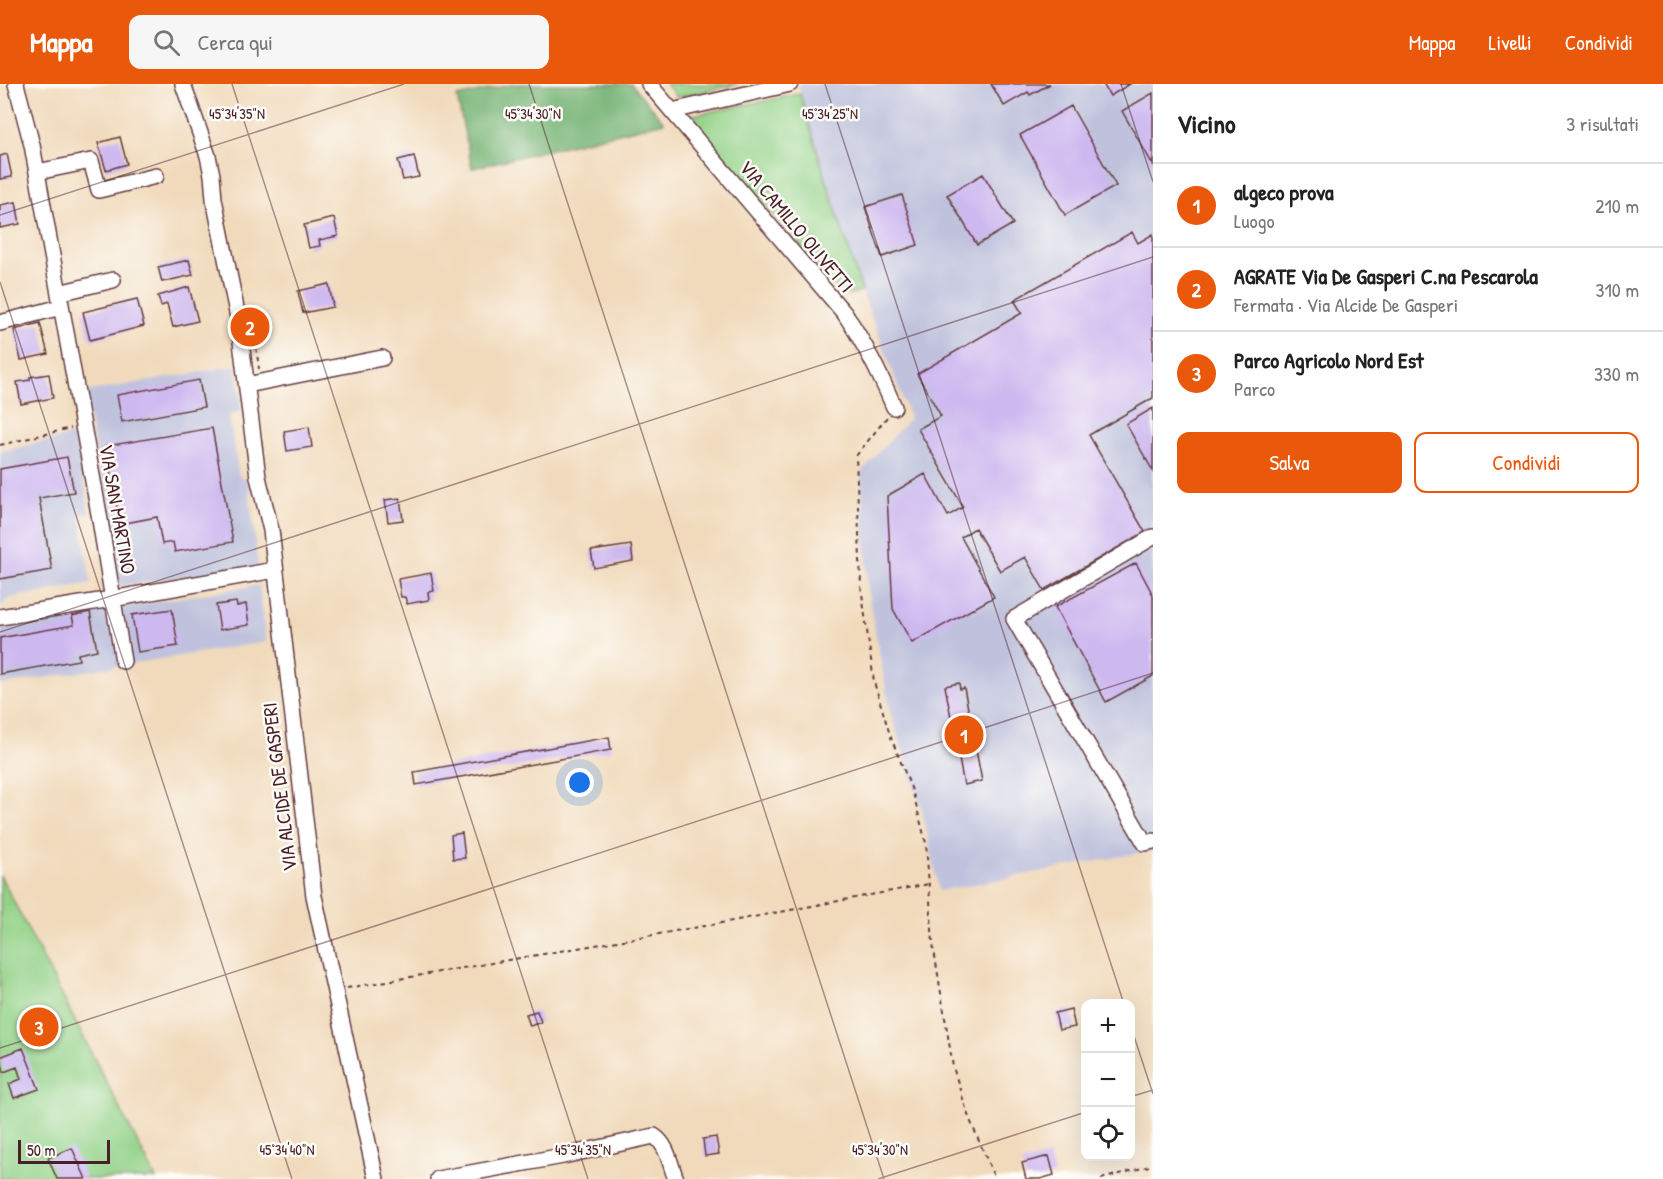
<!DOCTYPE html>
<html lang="it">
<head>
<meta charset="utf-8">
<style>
	body { margin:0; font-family:"Patrick Hand",sans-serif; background:#f6f6f6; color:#222 }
	.controls { position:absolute; right:18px; bottom:18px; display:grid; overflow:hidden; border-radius:12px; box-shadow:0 6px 24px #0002 }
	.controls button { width:54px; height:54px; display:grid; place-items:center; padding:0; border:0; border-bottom:2px solid #e0e0e0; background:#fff; color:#222; font:30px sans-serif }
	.scale { position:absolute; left:18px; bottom:15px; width:92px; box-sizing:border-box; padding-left:6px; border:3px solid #4a1f2b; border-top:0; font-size:16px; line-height:21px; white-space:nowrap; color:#4a1f2b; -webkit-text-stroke:4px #fdfcf7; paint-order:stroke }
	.you { position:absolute; left:580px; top:699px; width:21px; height:21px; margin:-15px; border:4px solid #fff; border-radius:50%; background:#1a73e8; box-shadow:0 0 0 9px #1a73e833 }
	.badge { display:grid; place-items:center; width:39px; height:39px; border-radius:50%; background:#ea580c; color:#fff; font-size:20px; font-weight:700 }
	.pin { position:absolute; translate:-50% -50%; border:3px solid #fff; box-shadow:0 2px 6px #0006 }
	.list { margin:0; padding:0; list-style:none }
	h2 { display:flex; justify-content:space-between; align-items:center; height:78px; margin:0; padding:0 24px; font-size:26px }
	h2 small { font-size:20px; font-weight:400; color:#767676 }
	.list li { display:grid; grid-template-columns:39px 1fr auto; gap:18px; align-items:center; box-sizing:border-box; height:84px; padding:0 24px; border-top:2px solid #e0e0e0 }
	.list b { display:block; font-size:22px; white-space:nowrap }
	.list p { margin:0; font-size:20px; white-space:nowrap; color:#767676 }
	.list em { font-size:20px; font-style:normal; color:#767676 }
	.actions { display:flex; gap:12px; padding:18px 24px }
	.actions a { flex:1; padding:14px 0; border:2px solid #ea580c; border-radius:12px; text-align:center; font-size:21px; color:#ea580c }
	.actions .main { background:#ea580c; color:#fff }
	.icon { flex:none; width:33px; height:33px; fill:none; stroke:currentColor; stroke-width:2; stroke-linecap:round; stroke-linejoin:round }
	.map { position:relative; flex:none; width:1153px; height:1095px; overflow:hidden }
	header { display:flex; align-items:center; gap:36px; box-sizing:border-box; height:84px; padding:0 30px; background:#ea580c; color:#fff }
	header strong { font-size:28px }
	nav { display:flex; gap:33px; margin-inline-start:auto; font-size:21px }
	.search { width:420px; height:54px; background:#f6f6f6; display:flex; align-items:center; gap:15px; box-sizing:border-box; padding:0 21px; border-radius:12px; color:#767676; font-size:22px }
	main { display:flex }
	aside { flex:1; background:#fff }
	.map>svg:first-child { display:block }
	.industrial { fill:#c0c2dd }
	.green { fill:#93d288; stroke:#6e785a; stroke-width:1.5 }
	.forest { fill:#76b474; stroke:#606a50; stroke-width:1.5 }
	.building { fill:#ceb8f0 }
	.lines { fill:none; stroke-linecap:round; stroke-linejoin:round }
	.minor-casing { stroke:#633b41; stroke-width:18 }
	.path { stroke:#633b41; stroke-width:2; stroke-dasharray:4.5 4.5; stroke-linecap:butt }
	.minor { stroke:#fff; stroke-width:15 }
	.ticks { fill:none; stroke:#4a1f2b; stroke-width:1.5; stroke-opacity:0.45 }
	.labels { text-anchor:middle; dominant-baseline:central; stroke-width:5; stroke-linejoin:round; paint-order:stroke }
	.street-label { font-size:20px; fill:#4a1f2b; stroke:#fdfcf7 }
	.ticks-label { font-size:15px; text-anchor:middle; fill:#4a1f2b; stroke:#fdfcf7; stroke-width:5; stroke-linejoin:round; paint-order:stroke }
</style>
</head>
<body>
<header>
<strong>Mappa</strong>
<div class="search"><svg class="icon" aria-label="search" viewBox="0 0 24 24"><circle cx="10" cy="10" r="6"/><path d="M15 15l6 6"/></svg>Cerca qui</div>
<nav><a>Mappa</a><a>Livelli</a><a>Condividi</a></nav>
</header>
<main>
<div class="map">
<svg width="1153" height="1095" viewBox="0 0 1153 1095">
	<rect width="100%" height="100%" fill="#fdfcf7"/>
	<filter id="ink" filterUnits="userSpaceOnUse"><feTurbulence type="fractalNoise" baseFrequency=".0167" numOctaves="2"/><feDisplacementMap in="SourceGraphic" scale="12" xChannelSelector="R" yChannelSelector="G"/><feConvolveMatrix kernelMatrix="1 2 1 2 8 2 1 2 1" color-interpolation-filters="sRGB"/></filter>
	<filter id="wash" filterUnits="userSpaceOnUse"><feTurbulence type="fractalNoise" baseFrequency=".008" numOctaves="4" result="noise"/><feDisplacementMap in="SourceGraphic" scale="24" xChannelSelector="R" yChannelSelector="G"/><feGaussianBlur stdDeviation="1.35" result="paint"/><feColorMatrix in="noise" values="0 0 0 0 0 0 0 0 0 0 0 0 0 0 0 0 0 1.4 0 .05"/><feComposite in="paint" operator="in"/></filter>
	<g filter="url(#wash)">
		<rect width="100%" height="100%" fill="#f1dabb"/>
		<path class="industrial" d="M798,0H1153V767L1128,771L939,807L923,729L891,630L869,516L861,388L910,334L862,207L827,99Z
			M236,282L242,327L229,331L239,393L248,395L258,482L119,502L85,308Z
			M77,350L89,430H79L91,499L6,515L0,525V368Z
			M259,501L266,558L0,601V543Z"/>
		<path class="green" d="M666,0H738L677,13Z
			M800,10L827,99L862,207L848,211L834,201L689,32Z
			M0,791L156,1095H0Z"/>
		<path class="forest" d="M514,0H631L664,38L472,84L457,13Z"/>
		<g id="blocks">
			<path class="building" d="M991,0H1050L1030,11L1028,8L1004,22Z
				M1103,0H1130L1110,12Z
				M1153,9V81L1122,27Z
				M1071,22L1116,102L1065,131L1020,51Z
				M120,53L127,80L106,86L98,59Z
				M7,70L12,93L0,95V72Z
				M414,72L419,93L403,96L398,76Z
				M983,90L1013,140L977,161L947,111Z
				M902,111L918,161L882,173L865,123Z
				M16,118L20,140L0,144V121Z
				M334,134L338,152L319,156L320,162L309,164L304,141Z
				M1132,148L1138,159L1153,150V314L1089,351L1145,448L1044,506L1025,473L1000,487L975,444L961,453L994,513L912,559L893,525L887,412L925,390L948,432L963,423L918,345L941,332L917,290L1022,229L1014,216Z
				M189,176L193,191L162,198L158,183Z
				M329,200L333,223L303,229L298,207Z
				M189,203L198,237L173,243L167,220L161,222L158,212Z
				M137,215L144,242L90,256L83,228Z
				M40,239L48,270L21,276L14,246Z
				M49,290L53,314L21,320L17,298L30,296V293Z
				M199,296L204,323L122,338L117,311Z
				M1153,324V387L1126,340Z
				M309,343L312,363L287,367L284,347Z
				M212,344L233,458L175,468L173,458L162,460L157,433L120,440L106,362Z
				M67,373L74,408L39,414L52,486L0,495V385Z
				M400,414L403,436L388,438L385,416Z
				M631,461L633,477L594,484L591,467Z
				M1136,479L1153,511V592L1106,618L1055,523Z
				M431,489L434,507L428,508L429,516L407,520L405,513H401L398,495Z
				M236,518L237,522L246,520L249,541L220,546L216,521Z
				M172,525L178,562L138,568L132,531Z
				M90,528L97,566L78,570L79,576L0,590V554L74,541L72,532Z
				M959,599L960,605L964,604L982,697L964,701L945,602Z
				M609,653L611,666L416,701L414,688Z
				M462,749L465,774L453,775L451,751Z
				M1071,925L1075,943L1059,946L1055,929Z
				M537,927L541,938L530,942L526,930Z
				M23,964L39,1005L14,1014L9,1000L21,995L17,983L4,988L0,973Z
				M716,1053L719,1070L705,1072L703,1055Z
				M72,1064L86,1095H57L48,1074Z
				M1049,1072L1054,1091L1040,1095H1026L1022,1079Z"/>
		</g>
	</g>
	<g filter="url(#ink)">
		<use href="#blocks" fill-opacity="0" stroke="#633b41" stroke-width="1.5"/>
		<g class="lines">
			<defs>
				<path id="minor" d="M16,0L32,61L99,430L123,577
					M183,0L208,72L212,91L214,115L238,234L258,393L271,446L314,812L376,1095
					M649,0L845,230C865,260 880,290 894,323
					M672,27L790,0
					M37,88L91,77L99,106L156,92
					M59,209L113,196
					M0,239L61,223
					M247,301L382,274
					M1153,453L1014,535L1145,759L1153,757
					M0,533L112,515L275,486
					M438,1095L563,1072L654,1052C668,1061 670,1081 676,1095"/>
			</defs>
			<use href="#minor" class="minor-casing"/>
			<path class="path" d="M254,246L259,285
				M887,333L856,372L861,502L874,598L890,651L913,709L926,759L933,860L953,983L968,1031L995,1095
				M0,361L71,344
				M347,904L716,840L929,800
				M1101,1095L1153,1081"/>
			<use href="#minor" class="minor"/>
		</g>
	</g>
	<path class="ticks" d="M232,0L588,1095M529,0L884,1095M825,0L1124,920M1121,0L1153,98M0,131L404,0M0,198L292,1095M0,548L1153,173M1130,940L1153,1010M0,964L1153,589M1130,1013L1153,1006M878,1095L1086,1028"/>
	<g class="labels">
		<g class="street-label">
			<text transform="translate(797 142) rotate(50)">VIA CAMILLO OLIVETTI</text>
			<text transform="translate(118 425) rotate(80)">VIA SAN MARTINO</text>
			<text transform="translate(279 703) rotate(-97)">VIA ALCIDE DE GASPERI</text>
		</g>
	</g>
	<g class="ticks-label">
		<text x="237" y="35">45°34'35"N</text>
		<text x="533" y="35">45°34'30"N</text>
		<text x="830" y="35">45°34'25"N</text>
		<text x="287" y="1071">45°34'40"N</text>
		<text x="583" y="1071">45°34'35"N</text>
		<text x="880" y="1071">45°34'30"N</text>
	</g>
</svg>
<div class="controls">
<button>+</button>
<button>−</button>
<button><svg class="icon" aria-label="locate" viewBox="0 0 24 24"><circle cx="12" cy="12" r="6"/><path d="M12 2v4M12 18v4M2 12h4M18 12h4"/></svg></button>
</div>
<div class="scale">50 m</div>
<div class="you"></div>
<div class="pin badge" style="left:964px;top:651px">1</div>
<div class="pin badge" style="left:250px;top:243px">2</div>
<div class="pin badge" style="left:39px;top:943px">3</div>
</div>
<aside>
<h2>Vicino<small>3 risultati</small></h2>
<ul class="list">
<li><span class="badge">1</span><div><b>algeco prova</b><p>Luogo</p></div><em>210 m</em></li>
<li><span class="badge">2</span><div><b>AGRATE Via De Gasperi C.na Pescarola</b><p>Fermata · Via Alcide De Gasperi</p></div><em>310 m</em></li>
<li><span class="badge">3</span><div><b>Parco Agricolo Nord Est</b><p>Parco</p></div><em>330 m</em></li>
</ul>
<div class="actions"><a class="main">Salva</a><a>Condividi</a></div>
</aside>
</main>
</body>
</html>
